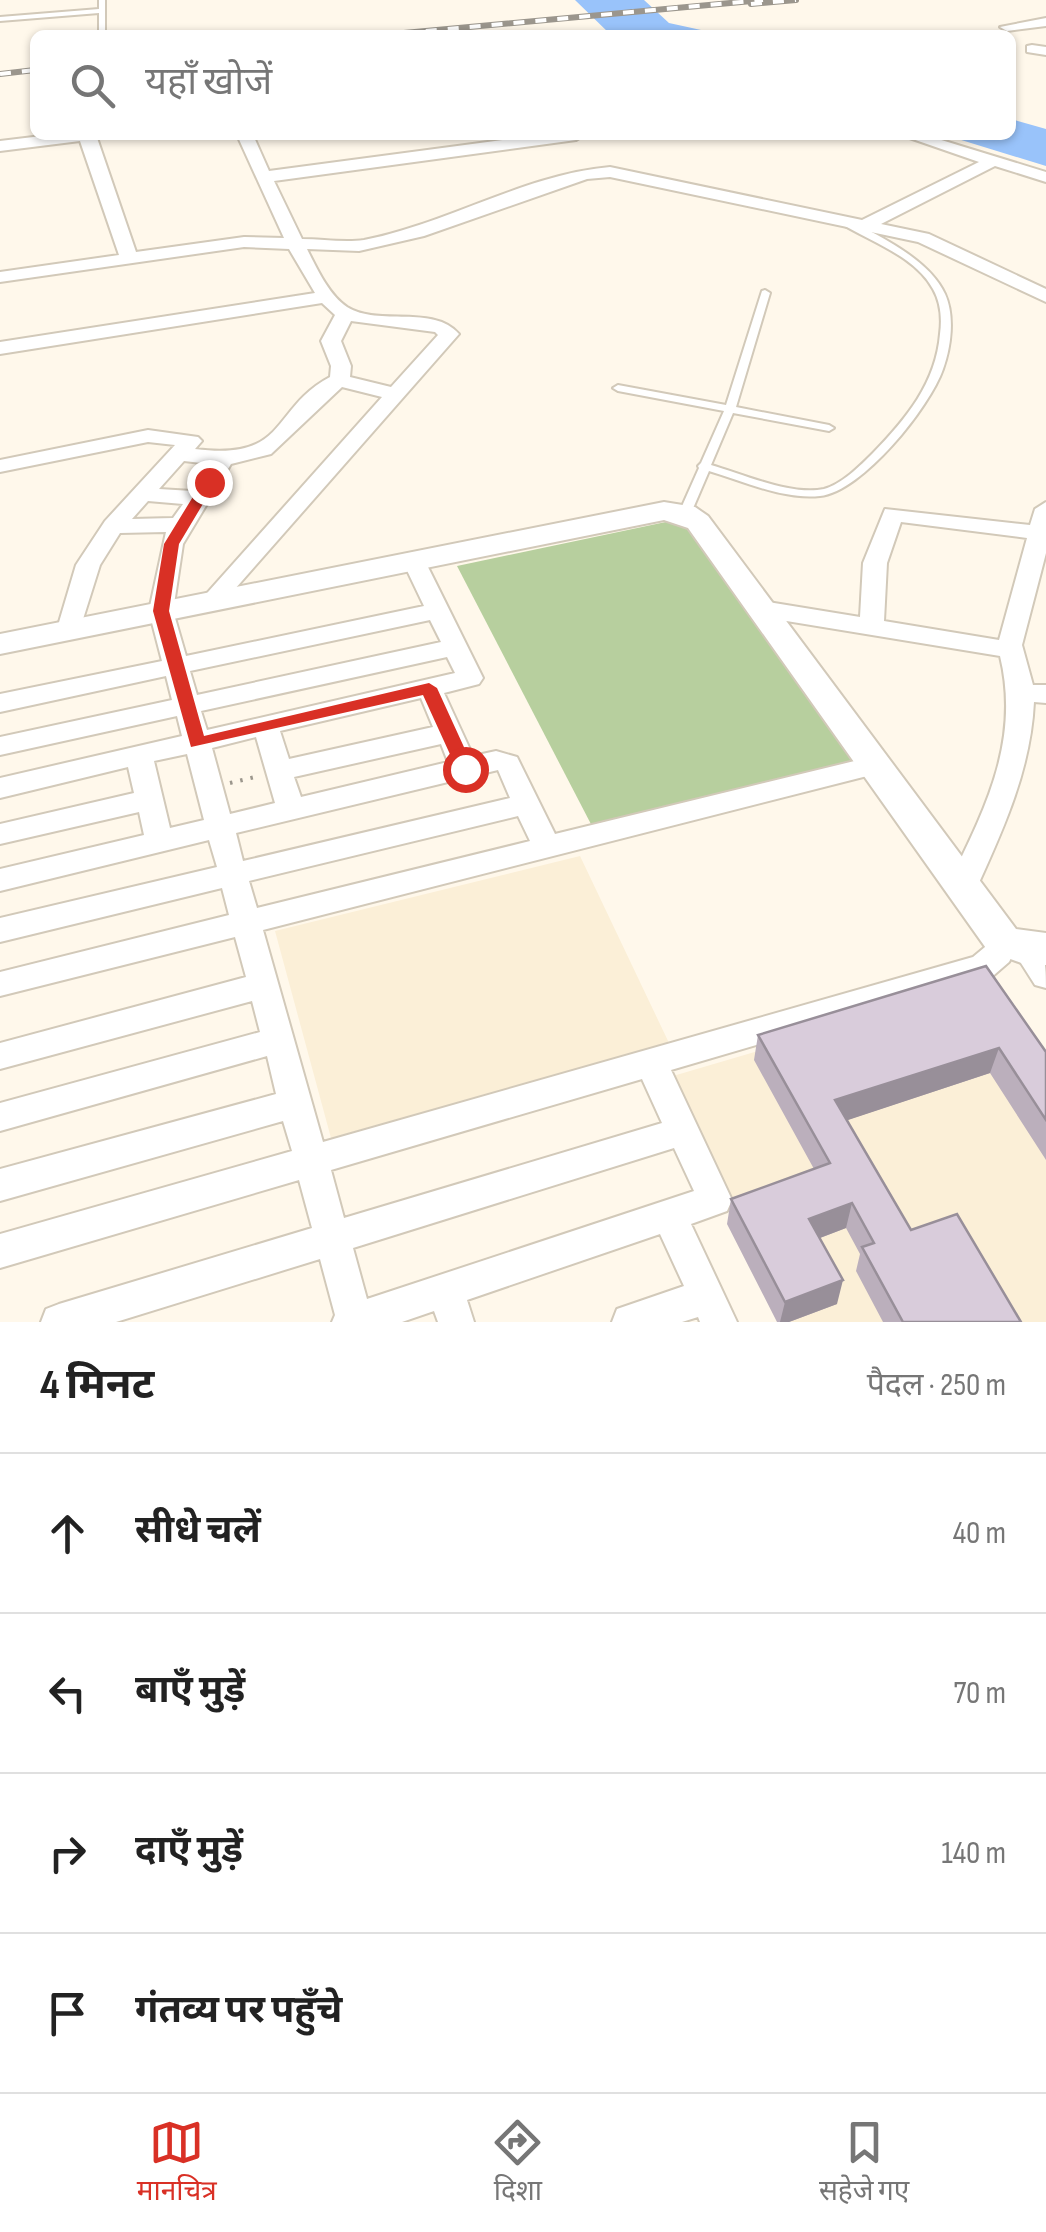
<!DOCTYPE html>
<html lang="hi">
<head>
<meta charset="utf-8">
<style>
	body { margin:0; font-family:"Sofia Sans Condensed","Noto Sans Devanagari",sans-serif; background:#f6f6f6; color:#222 }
	.stop { position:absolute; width:30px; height:30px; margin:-22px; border:8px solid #d93025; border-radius:50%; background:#fff }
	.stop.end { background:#d93025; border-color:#fff; box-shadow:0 2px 10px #0008 }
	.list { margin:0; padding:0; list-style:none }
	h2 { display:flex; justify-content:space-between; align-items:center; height:130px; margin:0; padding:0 40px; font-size:42px }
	h2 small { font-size:32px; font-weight:400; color:#767676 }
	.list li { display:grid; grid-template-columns:65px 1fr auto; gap:30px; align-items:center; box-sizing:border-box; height:160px; padding:0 40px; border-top:2px solid #e0e0e0 }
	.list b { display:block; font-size:38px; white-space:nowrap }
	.list em { font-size:32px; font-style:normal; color:#767676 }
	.icon { flex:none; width:55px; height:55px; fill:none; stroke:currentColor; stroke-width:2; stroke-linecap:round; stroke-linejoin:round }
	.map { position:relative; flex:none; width:1046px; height:1322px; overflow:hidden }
	.search { position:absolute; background:#fff; box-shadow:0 2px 8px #0004; left:30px; right:30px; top:30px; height:110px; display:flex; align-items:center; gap:25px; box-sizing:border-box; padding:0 35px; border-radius:15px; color:#767676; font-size:38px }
	.sheet { height:770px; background:#fff }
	nav { display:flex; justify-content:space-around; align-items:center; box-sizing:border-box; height:140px; border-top:2px solid #e0e0e0; background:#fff; font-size:28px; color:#767676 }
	nav a { display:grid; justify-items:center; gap:5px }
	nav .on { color:#d93025 }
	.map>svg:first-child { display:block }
	.built { fill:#fbefd7 }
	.green { fill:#b7cf9e }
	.water { fill:#99c3fa }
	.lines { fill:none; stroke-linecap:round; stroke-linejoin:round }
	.service-casing { stroke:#d2c9b9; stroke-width:4 }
	.minor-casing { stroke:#d2c9b9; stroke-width:4 }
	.tertiary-casing { stroke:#d2c9b9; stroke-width:4 }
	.path { stroke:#9c978d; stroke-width:4; stroke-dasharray:2.5 8; stroke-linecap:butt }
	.service { fill:#fff; fill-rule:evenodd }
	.minor { fill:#fff; fill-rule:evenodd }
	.tertiary { fill:#fff; fill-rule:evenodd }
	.rail-casing { stroke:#9b968d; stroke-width:6 }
	.rail { stroke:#fff; stroke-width:4; stroke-dasharray:11; stroke-linecap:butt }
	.wall { fill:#bbafbc }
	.shaded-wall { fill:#988f99 }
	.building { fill:#d9ccdb; stroke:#988f99; stroke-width:2.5 }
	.route { fill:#d93025 }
</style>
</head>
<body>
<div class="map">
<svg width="1046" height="1322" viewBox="0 0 1046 1322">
	<rect width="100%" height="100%" fill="#fff8eb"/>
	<path class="built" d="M580,856L669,1043L331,1138L275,931Z
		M996,981L1046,1054V1322H791L673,1076Z"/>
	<path class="green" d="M680,519L853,760L593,828L457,566Z"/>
	<path class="water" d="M575,0H644L669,23L724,35H611Z
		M1011,119L1046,129V166L945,135H1011Z"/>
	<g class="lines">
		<defs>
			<path id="service" d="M99,0H105V32L102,34L99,32V13L0,21V17L99,9Z
				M843,218C877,234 929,259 945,294C955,316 951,347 943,369C930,407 862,492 820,496C783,500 743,481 709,471L691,513L689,515H681L679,513L699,468L698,466L701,463L724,411L618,391L613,388L618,385L726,405L762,291L765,290L770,293L736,407L829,425L834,428L829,431L733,413L711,465C743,474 791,496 824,489C842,484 860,466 873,453C906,419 936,383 940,334C942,319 941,303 933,289C915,256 871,242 840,223L839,221Z"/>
			<path id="minor" d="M1046,18V26L1007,31L1000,27Z
				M1032,45L1046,47V55L1027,52V46Z
				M50,135H96L136,252L244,237L284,238L237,135H253L269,171L541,135H584L576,140L274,181L302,239C322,239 344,243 364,240C447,224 526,174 610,167L862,220L979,162L901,135H925L1046,172V182L995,166L881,224L929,234L1046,289V302L918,242L610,177L587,179L424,236L359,251L307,249C317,269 329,295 347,307C379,327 433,304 459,334L220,606H204L200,601L382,397L342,387L271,454L231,464L183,544L173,611L186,656L424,606L403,562L415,555L423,557L483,678L479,684L444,693L473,756L496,751L517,757L555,834L875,756L884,758L888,765L884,772L875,774L263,930L323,1142L973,957L985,947L991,932L1002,928L1013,932L1017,940C1046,930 1046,967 1046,988L1035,985L1014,952L1009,962L994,975L671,1070L732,1200L727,1211L691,1224L737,1322H700L698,1317L682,1322H612L617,1309L684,1286L660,1234L467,1300L474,1322H438L434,1311L402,1322H332L335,1315L320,1259L116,1322H41L46,1309L59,1304L312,1228L299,1180L0,1268V1234L292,1151L283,1121L0,1201V1169L276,1094L267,1056L0,1131V1103L260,1032L252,1001L0,1069V1043L246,977L235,937L0,996V972L229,915L222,888L0,942V918L217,867L209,840L0,891V869L144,835L139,812L0,844V824L134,793L128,767L0,798V778L182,736L177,716L0,755V737L172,700L166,676L0,712V694L162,661L149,611L166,532L120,533L100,565L78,635H60L57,629L76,565L105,521L175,445L148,442L0,472V460L148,430L198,437L202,441L195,449C289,461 270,409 330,377L331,366L321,341L335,315L322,303L0,354V342L315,293L289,249L244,247L0,282V272L119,255L80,141L0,151V141ZM351,321L435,332L438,335L391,387L350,377L351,366L341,341ZM184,461L210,464L192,491L159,489ZM148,501L183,504L173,518L132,519ZM430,620L441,642L197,695L190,671ZM447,657L455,673L207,730L201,711ZM421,698L433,727L289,759L280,731ZM256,737L275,803L230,814L212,748ZM441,744L448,762L301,797L294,777ZM187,754L204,820L170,828L154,761ZM498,770L510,798L243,861L236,833ZM518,816L530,841L257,908L249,881ZM642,1079L662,1123L344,1218L331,1170ZM674,1148L694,1191L367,1299L353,1248Z
				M1046,502V553L1022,645L1033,685H1046V703L1034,702C1031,768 1004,828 977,887L972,895L962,898L952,895L947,887C984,811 1021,742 1000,656L762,617L750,609L762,601L860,617L863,563L885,509L1030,525L1035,509ZM901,522L1027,538L999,640L884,621L887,563Z"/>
			<path id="tertiary" d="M664,502L695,507L708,516L1016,929L1046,933V965H1027L988,951L688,528L664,520L0,654V634Z"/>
		</defs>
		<use href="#service" class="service-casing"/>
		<use href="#minor" class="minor-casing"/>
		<use href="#tertiary" class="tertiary-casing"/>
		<path class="path" d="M230,783L255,777"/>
		<use href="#service" class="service"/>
		<use href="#minor" class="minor"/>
		<use href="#tertiary" class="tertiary"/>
		<defs>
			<path id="rail" d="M751,4L796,0
				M382,35L763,0
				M0,74L35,70"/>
		</defs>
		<use href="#rail" class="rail-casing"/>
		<use href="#rail" class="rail"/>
	</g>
	<path class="wall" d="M986,966L1046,1052V1160L990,1073L847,1120L911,1230L1021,1322H883L856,1271L860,1254L846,1228L820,1238L837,1304L789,1322H777L727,1224L731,1199L814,1169L754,1060L758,1035Z"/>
	<path class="shaded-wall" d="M999,1048L990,1073L830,1126L835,1100Z
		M852,1203L846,1228L804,1244L809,1219Z
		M843,1280L837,1304L789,1322H780L785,1302Z"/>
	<path class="building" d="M986,966L1046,1052V1120L999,1048L835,1100L911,1230L957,1214L1021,1322H903L862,1247L874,1243L852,1203L809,1219L843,1280L785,1302L731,1199L830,1163L758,1035Z"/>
	<path class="route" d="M209,478L216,482L179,544L169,611L204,736L429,683L437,688L474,769L471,774H459L423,695L191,747L153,611L164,544L202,482Z"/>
</svg>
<div class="stop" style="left:465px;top:769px"></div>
<div class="stop end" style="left:209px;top:482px"></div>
<div class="search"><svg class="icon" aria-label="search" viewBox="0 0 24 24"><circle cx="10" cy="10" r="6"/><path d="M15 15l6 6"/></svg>यहाँ खोजें</div>
</div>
<section class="sheet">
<h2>4 मिनट<small>पैदल · 250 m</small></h2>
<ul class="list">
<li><svg class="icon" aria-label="ahead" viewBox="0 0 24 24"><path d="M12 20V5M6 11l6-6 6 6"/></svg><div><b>सीधे चलें</b></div><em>40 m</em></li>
<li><svg class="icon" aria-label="left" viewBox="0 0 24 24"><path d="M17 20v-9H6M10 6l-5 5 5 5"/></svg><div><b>बाएँ मुड़ें</b></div><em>70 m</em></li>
<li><svg class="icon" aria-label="right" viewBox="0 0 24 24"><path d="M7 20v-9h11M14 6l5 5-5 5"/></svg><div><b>दाएँ मुड़ें</b></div><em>140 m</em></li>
<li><svg class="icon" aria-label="arrive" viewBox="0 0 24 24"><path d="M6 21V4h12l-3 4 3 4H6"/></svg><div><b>गंतव्य पर पहुँचे</b></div></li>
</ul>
</section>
<nav>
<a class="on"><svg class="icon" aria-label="map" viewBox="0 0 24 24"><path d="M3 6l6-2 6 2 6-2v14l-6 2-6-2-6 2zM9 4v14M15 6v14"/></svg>मानचित्र</a>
<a><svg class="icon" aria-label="directions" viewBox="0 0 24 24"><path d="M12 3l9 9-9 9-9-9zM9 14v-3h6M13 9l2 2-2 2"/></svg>दिशा</a>
<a><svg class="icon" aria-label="saved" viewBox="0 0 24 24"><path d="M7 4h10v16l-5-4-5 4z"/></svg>सहेजे गए</a>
</nav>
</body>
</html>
